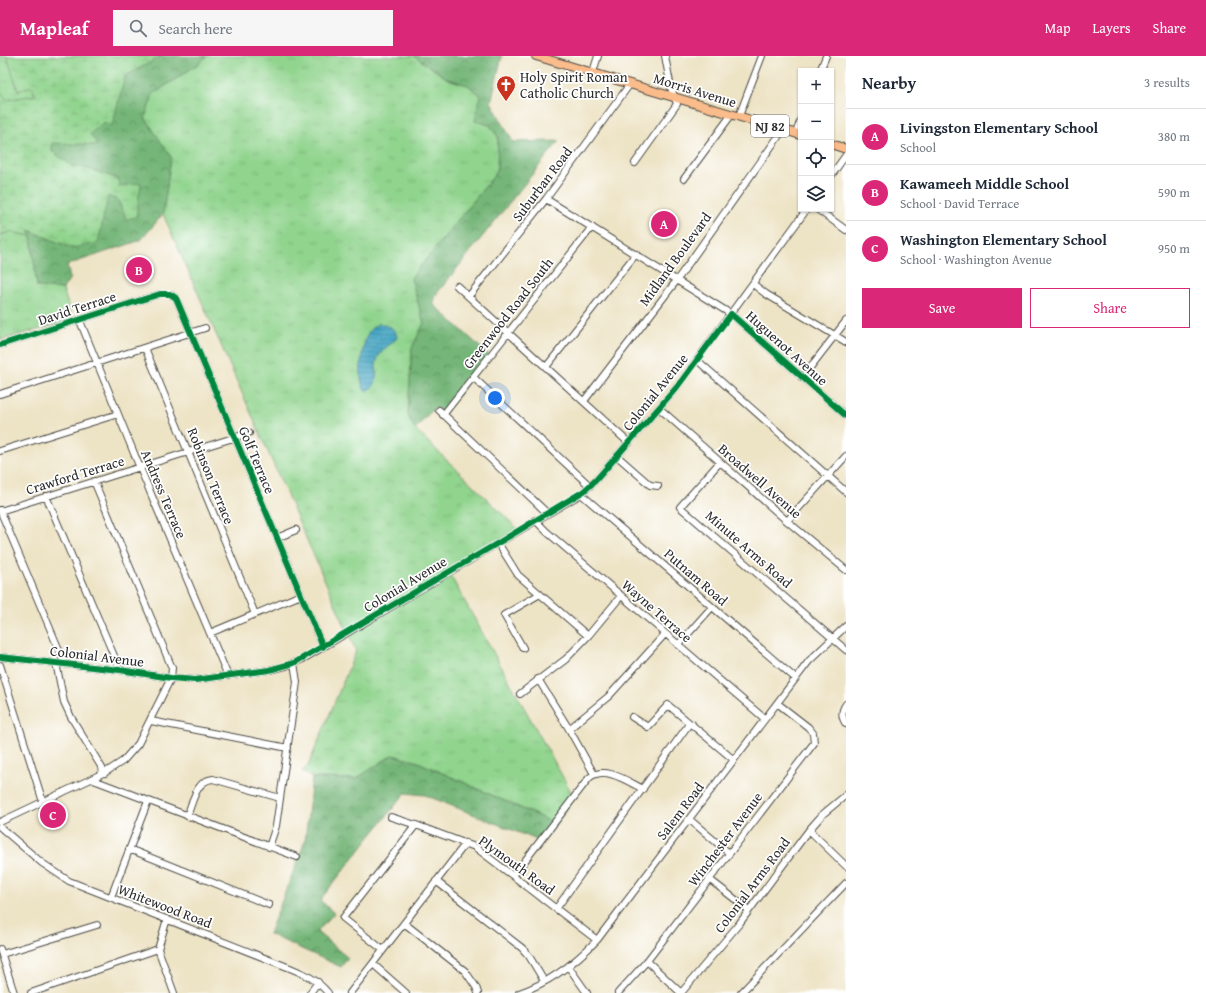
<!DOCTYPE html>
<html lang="en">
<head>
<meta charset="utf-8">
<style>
	body { margin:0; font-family:"Gentium Book Plus",serif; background:#f6f6f7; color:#1f2937 }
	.controls { position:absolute; right:12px; top:12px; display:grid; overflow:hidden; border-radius:0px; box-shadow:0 1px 3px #0004 }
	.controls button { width:36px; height:36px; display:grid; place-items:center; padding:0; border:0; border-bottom:1px solid #e0e1e3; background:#fff; color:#1f2937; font:20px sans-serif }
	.you { position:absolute; left:495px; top:342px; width:14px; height:14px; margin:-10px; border:3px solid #fff; border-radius:50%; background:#1a73e8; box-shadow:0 0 0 6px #1a73e833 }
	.badge { display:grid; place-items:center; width:26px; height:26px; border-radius:50%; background:#db2777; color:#fff; font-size:13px; font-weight:700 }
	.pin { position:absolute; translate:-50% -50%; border:2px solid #fff; box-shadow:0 1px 4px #0006 }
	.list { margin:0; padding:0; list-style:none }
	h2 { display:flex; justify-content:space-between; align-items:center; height:52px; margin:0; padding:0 16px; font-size:17px }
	h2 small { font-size:13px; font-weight:400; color:#747a83 }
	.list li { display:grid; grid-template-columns:26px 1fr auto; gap:12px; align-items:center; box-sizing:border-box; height:56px; padding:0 16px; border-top:1px solid #e0e1e3 }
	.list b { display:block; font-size:15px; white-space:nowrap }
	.list p { margin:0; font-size:13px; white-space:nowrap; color:#747a83 }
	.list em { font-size:13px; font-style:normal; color:#747a83 }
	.actions { display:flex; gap:8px; padding:12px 16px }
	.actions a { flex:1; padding:9px 0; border:1px solid #db2777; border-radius:0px; text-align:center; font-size:14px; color:#db2777 }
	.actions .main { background:#db2777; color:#fff }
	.icon { flex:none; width:22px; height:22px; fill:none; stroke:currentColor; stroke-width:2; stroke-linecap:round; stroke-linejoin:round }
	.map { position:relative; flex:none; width:846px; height:937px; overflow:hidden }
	header { display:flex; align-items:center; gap:24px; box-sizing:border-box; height:56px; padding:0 20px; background:#db2777; color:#fff }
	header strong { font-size:19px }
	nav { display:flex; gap:22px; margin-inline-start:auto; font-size:14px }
	.search { width:280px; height:36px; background:#f6f6f7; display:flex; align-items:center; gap:10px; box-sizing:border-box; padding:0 14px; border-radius:0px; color:#747a83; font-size:15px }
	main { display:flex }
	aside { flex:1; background:#fff }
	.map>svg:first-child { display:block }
	.grass { fill:url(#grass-tufts); stroke:#5e805c }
	.forest { fill:url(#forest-crowns); stroke:#507052 }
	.wetland { fill:url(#wetland-marsh); stroke:#5e805c }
	.water { fill:url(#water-rules); stroke:#386878 }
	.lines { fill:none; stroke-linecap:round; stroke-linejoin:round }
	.minor-casing { stroke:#484742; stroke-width:8 }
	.major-casing { stroke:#484742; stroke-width:10 }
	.minor { stroke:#fff; stroke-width:6 }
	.major { stroke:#fabc8b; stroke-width:8 }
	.cycleway-casing { stroke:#fff; stroke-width:8 }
	.cycleway { stroke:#00873e; stroke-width:6 }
	.labels { text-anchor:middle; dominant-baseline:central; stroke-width:3.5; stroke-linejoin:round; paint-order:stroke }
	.shield { fill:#fff; stroke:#6b6b6b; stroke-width:1 }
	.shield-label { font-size:13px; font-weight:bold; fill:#2b2b2b }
	.poi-label { font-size:14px; fill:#2b2b2b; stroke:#fff; text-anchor:start }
	.street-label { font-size:14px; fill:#2b2b2b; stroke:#fff }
</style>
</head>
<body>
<header>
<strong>Mapleaf</strong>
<div class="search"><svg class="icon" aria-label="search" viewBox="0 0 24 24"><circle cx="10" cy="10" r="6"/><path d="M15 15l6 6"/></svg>Search here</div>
<nav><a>Map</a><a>Layers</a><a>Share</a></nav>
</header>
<main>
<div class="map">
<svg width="846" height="937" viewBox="0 0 846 937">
	<defs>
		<pattern id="grass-tufts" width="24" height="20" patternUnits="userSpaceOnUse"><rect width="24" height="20" fill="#90d48d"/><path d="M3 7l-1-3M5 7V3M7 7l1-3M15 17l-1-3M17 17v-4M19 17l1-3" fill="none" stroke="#7cb67a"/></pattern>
		<pattern id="forest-crowns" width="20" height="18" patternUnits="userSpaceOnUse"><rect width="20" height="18" fill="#74b678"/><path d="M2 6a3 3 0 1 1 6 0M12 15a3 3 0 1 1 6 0" fill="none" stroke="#5f9463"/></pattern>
		<pattern id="wetland-marsh" width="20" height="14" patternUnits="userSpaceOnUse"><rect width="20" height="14" fill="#90d48d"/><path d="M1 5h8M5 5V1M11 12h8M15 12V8" fill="none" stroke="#7cb67a"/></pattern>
		<pattern id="water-rules" width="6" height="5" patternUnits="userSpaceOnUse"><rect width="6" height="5" fill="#45a6c4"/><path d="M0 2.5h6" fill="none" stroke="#3a879f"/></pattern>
	</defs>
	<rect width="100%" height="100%" fill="#fff"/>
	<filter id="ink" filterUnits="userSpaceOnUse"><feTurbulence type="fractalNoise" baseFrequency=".025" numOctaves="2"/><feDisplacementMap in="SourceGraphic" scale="8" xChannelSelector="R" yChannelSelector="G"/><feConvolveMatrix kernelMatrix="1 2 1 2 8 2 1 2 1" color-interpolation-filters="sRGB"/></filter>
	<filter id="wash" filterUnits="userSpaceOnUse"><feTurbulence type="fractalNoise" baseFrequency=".012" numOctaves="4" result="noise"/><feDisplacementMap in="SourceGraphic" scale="16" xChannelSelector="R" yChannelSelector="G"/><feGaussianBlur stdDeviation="0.9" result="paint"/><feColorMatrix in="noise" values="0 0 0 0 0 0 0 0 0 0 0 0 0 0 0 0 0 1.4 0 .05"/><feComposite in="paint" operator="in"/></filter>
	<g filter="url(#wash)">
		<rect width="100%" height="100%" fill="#ede3c5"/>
		<path class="grass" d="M0,0H7L18,35L32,30L35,39L7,44L0,36Z
			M207,0H414L448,23L468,29L480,39L475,65L490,69L498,81L497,116L411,222L424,267L412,292L408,359L415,373L519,474L449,517L574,741L556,768L418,706L393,699L356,723L312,722L302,715L308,710L356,595L163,158L171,101L145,62L153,38L201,6Z
			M10,176L31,180L37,231L63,233L73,264L0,284V179Z"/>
		<path class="forest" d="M162,0H207L201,6L153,38L145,62L171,101L163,158L141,184L67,209L70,222L63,233L37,231L31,180L28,174L72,192L108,140L118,144L126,163L117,123L89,113L72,110L52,95V86L97,89L90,78L104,66L112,69L125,20Z
			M414,0H502L491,46L513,86L559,85L434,241V249L489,299L443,358L435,351L415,373L408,359L412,292L424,267L411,222L497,116L498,81L490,69L475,65L480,39L468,29L448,23Z
			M392,699L418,706L556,768L542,786L425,739L405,737L320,844L334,857L317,876L348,902L341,911L269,878L305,785L312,722L356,723Z"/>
		<path class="wetland" d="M7,0H162L125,20L112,70L104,66L90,78L98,89L52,87V95L72,110L89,113L118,123L119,130L141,127L136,161L126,163L118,144L108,140L98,187L72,192L29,174L31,180L10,176L0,179V36L7,44L35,39L32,30L18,35Z"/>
		<path class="water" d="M378,268C387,269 397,272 397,282C392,288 382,293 379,300C371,313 384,326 367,335L364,333C357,321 362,285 370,274C372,271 375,270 378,268Z"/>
	</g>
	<g filter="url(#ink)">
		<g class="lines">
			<defs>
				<path id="minor" d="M820,15L826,0
					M593,16L598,0
					M739,60L762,0
					M796,77L801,63
					M635,107L677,48L671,32L665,0
					M831,120L846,99
					M684,123L732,58
					M546,143L731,258L846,360
					M817,153L846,174
					M753,228L766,238L846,286
					M457,230L629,387
					M469,240L546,143L630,28
					M80,265L140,412L228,620
					M0,289L160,238H170L176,242L323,591
					M145,292L255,558
					M697,304L846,436
					M546,311L636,198
					M473,321L590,430
					M802,322L846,265
					M0,338L205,272
					M584,345L677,224L783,74
					M659,352L787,465L846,514
					M439,354L547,457
					M443,359L592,171
					M0,395L118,358
					M617,400L650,429L658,430
					M720,406L680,451L846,594
					M581,438L795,622
					M46,440L120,614
					M0,454L65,608
					M0,455L249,377
					M535,464L547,476L765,663
					M787,465L846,400
					M277,482L296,474
					M498,487L518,519L588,580
					M210,577L301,539
					M678,589L712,551
					M523,592L504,559L540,538
					M0,601L120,614L171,622L195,624L269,614L286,610L303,603L581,438L596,424L677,331L807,153
					M56,607L64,646L71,661L105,717
					M0,609L43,746
					M538,623L569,673L594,718
					M520,638L566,603L588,580L621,540
					M632,661L648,671L668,649L734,704
					M151,665L288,692
					M846,668C841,661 841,655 846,648
					M569,673L609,640L665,578
					M91,723L297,801
					M187,760C193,746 196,724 213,723L280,742
					M391,761L416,769L475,791L597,884
					M689,763L729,797
					M0,766L91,723L109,714L123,705L138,688L171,622L172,612L94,425
					M0,771L42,807L69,825L290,912C307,919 316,923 328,937
					M809,774L846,810
					M269,791L276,770L297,626L294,607
					M129,793L269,849
					M513,820L589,722C605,709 627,725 643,733
					M709,823L749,854
					M436,825L522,892L529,900L544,925
					M111,841L148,745
					M556,853L689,668H692
					M167,863L158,893L174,937
					M404,867L465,915L476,931L478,937
					M0,893L14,937
					M383,894L343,862L416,769
					M2,898L97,869
					M647,905L681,937
					M373,908L406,937
					M568,910L587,937
					M31,937L158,893
					M310,937L318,926
					M350,937L466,787
					M519,937C549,927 575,907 597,884L809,605L846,570
					M618,937L647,905L814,687L813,677L808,671L777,647
					M681,937L739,868L809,774L823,758L846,739
					M741,937L846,827"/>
				<path id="major" d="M536,0L801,79
					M831,88L846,93"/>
			</defs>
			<use href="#minor" class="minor-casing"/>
			<use href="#major" class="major-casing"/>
			<use href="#minor" class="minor"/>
			<use href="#major" class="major"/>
			<defs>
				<path id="cycleway" d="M0,289L160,238H170L176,242L323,591
					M0,601L120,614L171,622L195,624L269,614L294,607L498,487L584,435L596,424L677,331L731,258L846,360"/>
			</defs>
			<use href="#cycleway" class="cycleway-casing"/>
			<use href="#cycleway" class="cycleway"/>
		</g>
	</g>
	<defs>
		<symbol id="church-pin" viewBox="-11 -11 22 30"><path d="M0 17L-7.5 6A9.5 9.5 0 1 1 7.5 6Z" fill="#c8321e" stroke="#fff"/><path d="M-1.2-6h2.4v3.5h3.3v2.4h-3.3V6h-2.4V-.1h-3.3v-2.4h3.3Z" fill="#fff"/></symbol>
	</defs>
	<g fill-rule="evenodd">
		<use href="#church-pin" x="495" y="18" width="22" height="30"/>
	</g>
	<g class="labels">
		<rect class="shield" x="751" y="59" width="38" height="22" rx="3"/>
		<g class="shield-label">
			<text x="770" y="70">NJ 82</text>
		</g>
		<g class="poi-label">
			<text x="520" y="21">Holy Spirit Roman<tspan x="520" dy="16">Catholic Church</tspan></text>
		</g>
		<g class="street-label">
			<text transform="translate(695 34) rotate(17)">Morris Avenue</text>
			<text transform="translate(542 128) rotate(-53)">Suburban Road</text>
			<text transform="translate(675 203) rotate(-54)">Midland Boulevard</text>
			<text transform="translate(77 252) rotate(-18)">David Terrace</text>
			<text transform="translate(508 257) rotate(-52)">Greenwood Road South</text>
			<text transform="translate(787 292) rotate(42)">Huguenot Avenue</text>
			<text transform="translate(655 336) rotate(-51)">Colonial Avenue</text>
			<text transform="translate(257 404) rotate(67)">Golf Terrace</text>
			<text transform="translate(75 419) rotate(-17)">Crawford Terrace</text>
			<text transform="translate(211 420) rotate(68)">Robinson Terrace</text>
			<text transform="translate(760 425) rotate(41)">Broadwell Avenue</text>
			<text transform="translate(164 438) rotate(67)">Andress Terrace</text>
			<text transform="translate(749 493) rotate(41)">Minute Arms Road</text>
			<text transform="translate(696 521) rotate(41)">Putnam Road</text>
			<text transform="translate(405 528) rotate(-31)">Colonial Avenue</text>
			<text transform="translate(657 555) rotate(41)">Wayne Terrace</text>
			<text transform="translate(97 600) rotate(7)">Colonial Avenue</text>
			<text transform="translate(680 755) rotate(-53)">Salem Road</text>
			<text transform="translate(725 783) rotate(-53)">Winchester Avenue</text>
			<text transform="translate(517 809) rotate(36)">Plymouth Road</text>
			<text transform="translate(752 829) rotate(-53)">Colonial Arms Road</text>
			<text transform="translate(165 850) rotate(21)">Whitewood Road</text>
		</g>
	</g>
</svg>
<div class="controls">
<button>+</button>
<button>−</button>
<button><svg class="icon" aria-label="locate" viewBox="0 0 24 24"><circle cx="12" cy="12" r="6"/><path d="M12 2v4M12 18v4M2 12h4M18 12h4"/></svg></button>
<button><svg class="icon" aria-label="layers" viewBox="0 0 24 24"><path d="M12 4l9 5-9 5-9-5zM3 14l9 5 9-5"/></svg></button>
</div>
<div class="you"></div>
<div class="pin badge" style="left:664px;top:168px">A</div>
<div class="pin badge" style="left:139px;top:214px">B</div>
<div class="pin badge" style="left:53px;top:759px">C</div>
</div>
<aside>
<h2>Nearby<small>3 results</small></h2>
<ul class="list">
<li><span class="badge">A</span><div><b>Livingston Elementary School</b><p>School</p></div><em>380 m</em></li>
<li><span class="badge">B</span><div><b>Kawameeh Middle School</b><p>School · David Terrace</p></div><em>590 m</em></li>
<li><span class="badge">C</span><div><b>Washington Elementary School</b><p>School · Washington Avenue</p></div><em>950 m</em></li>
</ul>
<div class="actions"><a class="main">Save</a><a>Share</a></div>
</aside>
</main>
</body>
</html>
